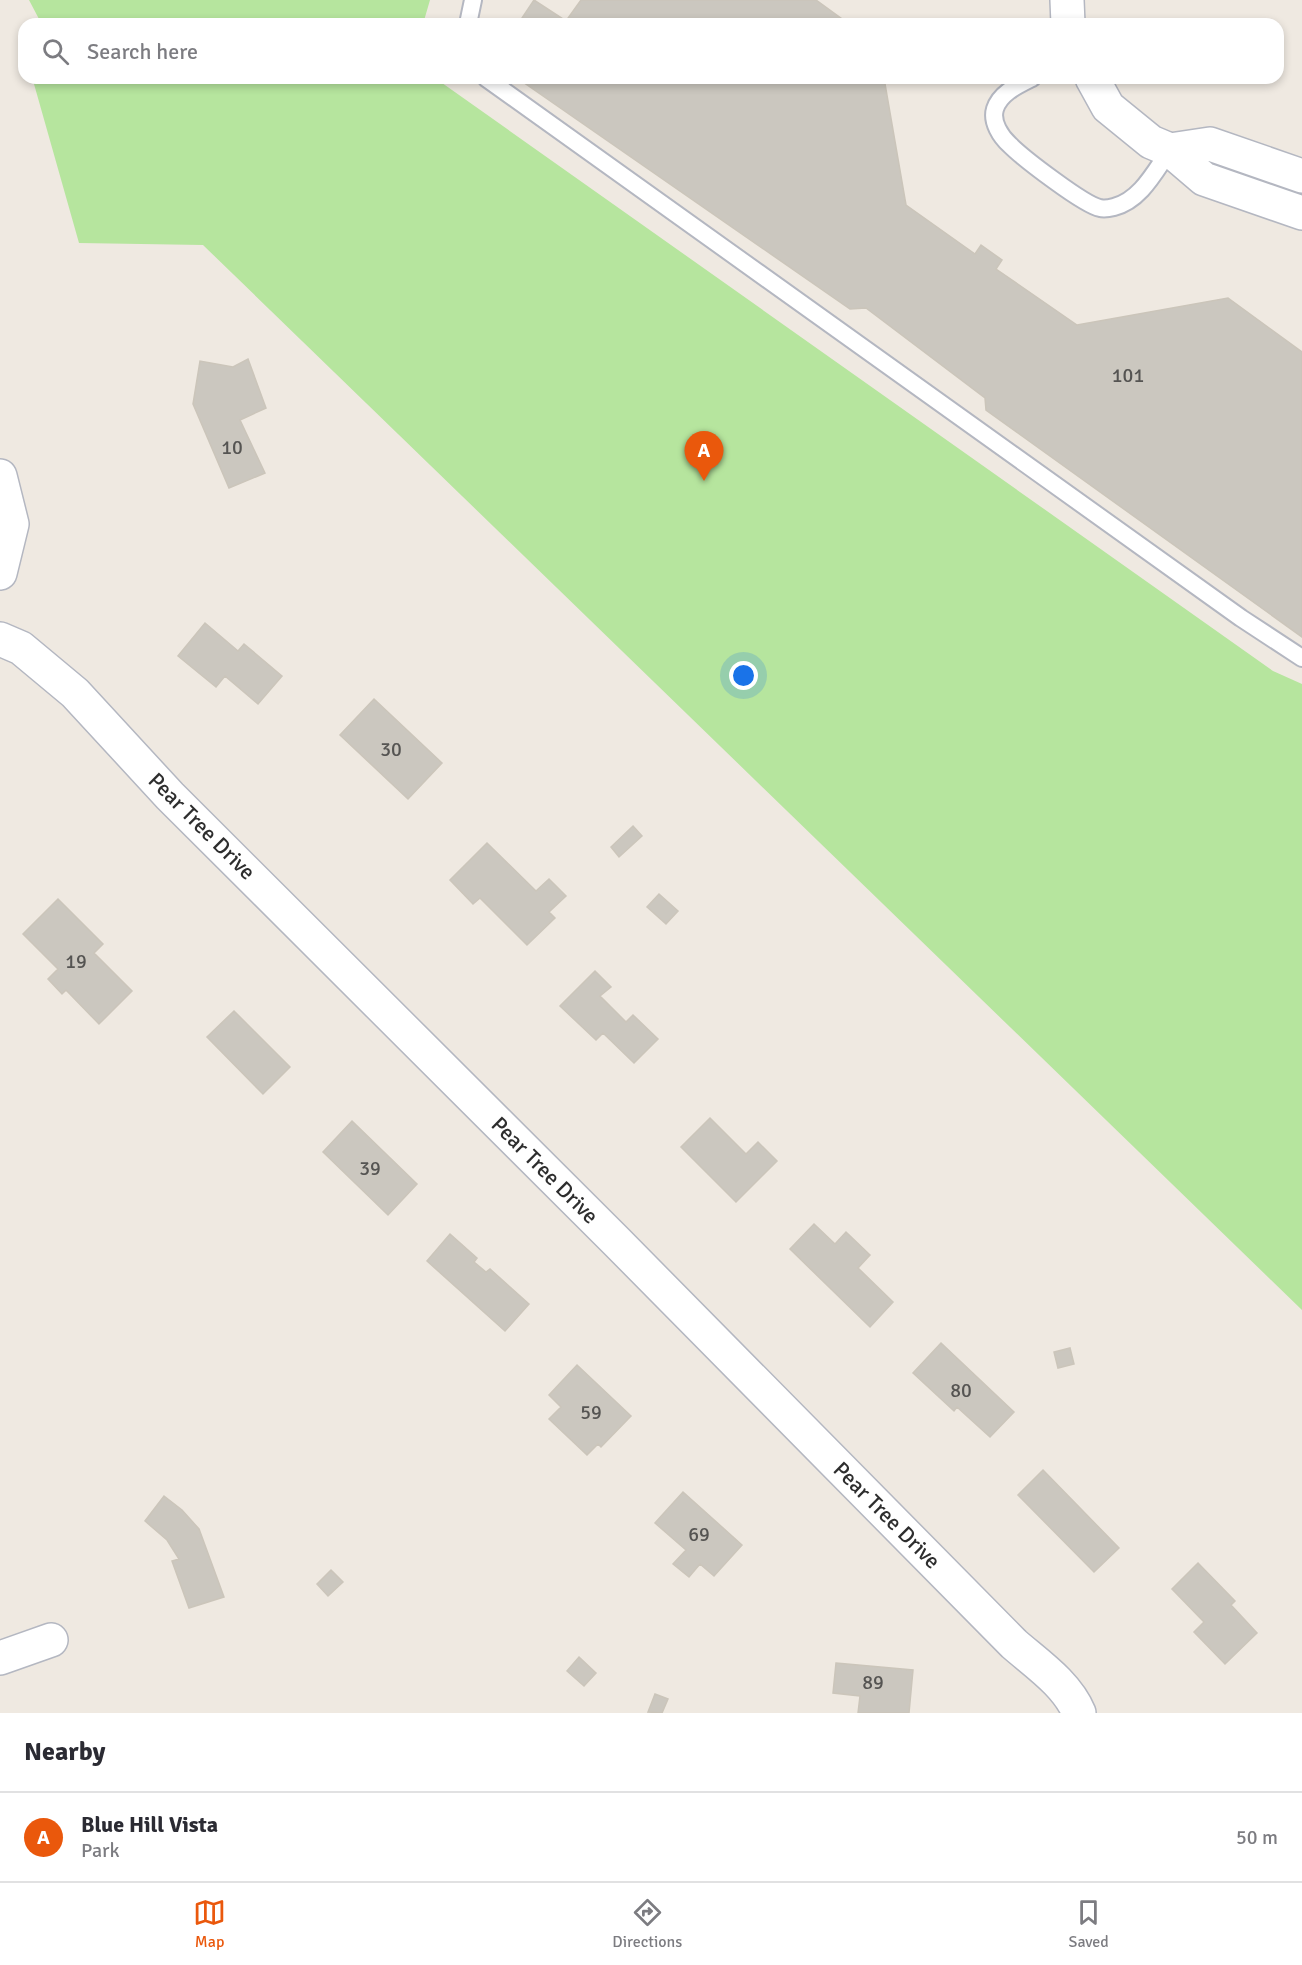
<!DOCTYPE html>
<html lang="en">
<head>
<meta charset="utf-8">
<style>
	body { margin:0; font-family:Signika,sans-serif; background:#f7f7f7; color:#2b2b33 }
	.you { position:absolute; left:744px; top:676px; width:21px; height:21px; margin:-15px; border:4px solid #fff; border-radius:50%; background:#1a73e8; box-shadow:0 0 0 9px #1a73e833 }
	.badge { display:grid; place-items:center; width:39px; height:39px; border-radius:50%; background:#ea580c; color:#fff; font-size:20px; font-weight:700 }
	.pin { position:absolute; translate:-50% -50px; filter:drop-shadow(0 2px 3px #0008) }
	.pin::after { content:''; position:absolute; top:32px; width:21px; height:18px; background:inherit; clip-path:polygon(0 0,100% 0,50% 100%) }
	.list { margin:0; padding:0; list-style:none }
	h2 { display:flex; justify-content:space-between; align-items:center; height:78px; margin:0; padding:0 24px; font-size:26px }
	h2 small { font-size:20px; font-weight:400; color:#7c7c81 }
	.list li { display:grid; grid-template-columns:39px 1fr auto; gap:18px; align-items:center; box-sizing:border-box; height:90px; padding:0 24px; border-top:2px solid #e1e1e2 }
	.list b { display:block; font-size:22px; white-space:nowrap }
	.list p { margin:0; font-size:20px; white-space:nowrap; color:#7c7c81 }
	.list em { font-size:20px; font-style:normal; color:#7c7c81 }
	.icon { flex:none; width:33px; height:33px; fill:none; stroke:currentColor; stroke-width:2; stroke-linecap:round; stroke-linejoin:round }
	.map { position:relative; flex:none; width:1302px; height:1713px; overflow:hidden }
	.search { position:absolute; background:#fff; box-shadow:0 3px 9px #0003; left:18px; right:18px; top:18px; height:66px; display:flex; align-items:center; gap:15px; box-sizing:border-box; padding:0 21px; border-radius:18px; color:#7c7c81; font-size:22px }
	.sheet { height:168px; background:#fff }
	nav { display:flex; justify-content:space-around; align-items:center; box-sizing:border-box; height:84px; border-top:2px solid #e1e1e2; background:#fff; font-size:16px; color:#7c7c81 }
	nav a { display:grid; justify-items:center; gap:3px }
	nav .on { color:#ea580c }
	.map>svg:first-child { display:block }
	.green { fill:#b6e59e }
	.building { fill:#cbc7bf; stroke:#cbc5ba; stroke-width:1.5 }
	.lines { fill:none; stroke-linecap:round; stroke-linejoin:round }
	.lane-casing { stroke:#b4b7c1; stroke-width:20 }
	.street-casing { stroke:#b4b7c1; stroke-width:36 }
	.lane { stroke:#fff; stroke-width:16 }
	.street { stroke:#fff; stroke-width:33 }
	.labels { text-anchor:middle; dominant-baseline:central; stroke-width:5; stroke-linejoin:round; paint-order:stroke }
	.number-label { font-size:20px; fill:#555452 }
	.street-label { font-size:22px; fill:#2e2e2e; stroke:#fff }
</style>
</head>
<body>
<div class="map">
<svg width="1302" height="1713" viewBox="0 0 1302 1713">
	<rect width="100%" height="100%" fill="#efe9e1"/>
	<path class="green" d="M29,0H430L423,24H39V19Z
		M35,78H435L1273,671L1302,684V1310L203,245L79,243L34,84Z"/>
	<path class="building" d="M534,0L566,21L581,0H816L849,24H518Z
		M525,78H884L906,205L975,254L981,245L1002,260L996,269L1077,325L1228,298L1302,352V637L986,410L985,398L866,308L850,309L523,82Z
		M248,359L266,408L240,420L265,473L229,488L193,404L200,361L233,367Z
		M205,623L238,651L244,644L282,676L258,704L225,676L216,687L178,656Z
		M374,699L442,763L408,799L340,735Z
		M633,826L642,836L619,857L611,847Z
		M487,843L536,891L549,879L566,896L549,912L555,918L527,945L480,898L473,904L450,880Z
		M659,894L678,911L666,924L647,907Z
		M58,899L103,944L94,953L132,991L99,1024L66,990L62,994L48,979L58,969L23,934Z
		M595,971L611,987L600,996L626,1022L633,1015L658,1039L634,1063L603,1033L596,1040L560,1006Z
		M234,1011L290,1067L263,1094L207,1037Z
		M710,1118L746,1154L758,1142L777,1161L736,1202L681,1147Z
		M352,1121L417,1184L388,1215L323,1152Z
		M814,1224L835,1244L846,1232L870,1255L858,1268L893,1302L870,1327L790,1249Z
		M450,1234L477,1258L474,1262L486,1272L490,1269L529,1304L505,1331L427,1261Z
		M941,1343L1014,1412L990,1437L957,1407L954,1411L913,1373Z
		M1070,1348L1074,1364L1058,1368L1054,1352Z
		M577,1365L631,1416L601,1447L598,1444L587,1455L549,1419L561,1407L549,1395Z
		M1043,1470L1119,1548L1094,1572L1018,1495Z
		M683,1492L742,1545L714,1576L700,1564L689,1577L673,1564L686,1550L655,1523Z
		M164,1496L182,1510L199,1529L224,1597L189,1608L172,1561L179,1559L167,1540L145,1521Z
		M1198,1563L1235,1601L1231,1605L1257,1633L1225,1664L1194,1632L1204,1622L1172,1589Z
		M331,1570L343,1582L328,1596L317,1584Z
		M579,1657L596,1673L584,1686L567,1671Z
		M836,1663L913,1670L909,1713H858L860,1696L833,1693Z
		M655,1694L668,1699L662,1713L648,1712Z"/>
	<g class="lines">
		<defs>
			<path id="lane" d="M468,24L473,0
				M486,78L1241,618L1302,658
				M1032,78C1018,85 1000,93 995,109C991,122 1001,137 1010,145C1023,158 1084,205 1100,208C1104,209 1110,208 1114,207C1141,200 1155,171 1170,150"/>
			<path id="street" d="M1067,0L1068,24
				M1092,78L1108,107L1151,142L1170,150L1204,179L1302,213
				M1170,150L1210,144L1302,176
				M0,476L12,524L0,573
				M0,639L21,648L75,693L170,796L616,1241L1014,1644C1037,1664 1067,1684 1079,1713
				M0,1658L51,1640"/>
		</defs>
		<use href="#lane" class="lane-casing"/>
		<use href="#street" class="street-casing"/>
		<use href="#lane" class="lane"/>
		<use href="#street" class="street"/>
	</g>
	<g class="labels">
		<g class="number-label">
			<text x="1128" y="375">101</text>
			<text x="232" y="447">10</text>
			<text x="391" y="749">30</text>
			<text x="76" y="961">19</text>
			<text x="370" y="1168">39</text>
			<text x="961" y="1390">80</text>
			<text x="591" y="1412">59</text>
			<text x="699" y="1534">69</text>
			<text x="873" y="1682">89</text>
		</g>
		<g class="street-label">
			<text transform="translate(202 826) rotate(45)">Pear Tree Drive</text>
			<text transform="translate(545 1170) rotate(45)">Pear Tree Drive</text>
			<text transform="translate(887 1515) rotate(45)">Pear Tree Drive</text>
		</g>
	</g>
</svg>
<div class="you"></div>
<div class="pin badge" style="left:704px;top:481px">A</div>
<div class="search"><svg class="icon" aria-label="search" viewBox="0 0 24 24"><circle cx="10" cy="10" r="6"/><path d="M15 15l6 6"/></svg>Search here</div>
</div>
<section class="sheet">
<h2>Nearby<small></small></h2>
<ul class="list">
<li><span class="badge">A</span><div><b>Blue Hill Vista</b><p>Park</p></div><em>50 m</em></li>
</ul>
</section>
<nav>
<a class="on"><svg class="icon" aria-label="map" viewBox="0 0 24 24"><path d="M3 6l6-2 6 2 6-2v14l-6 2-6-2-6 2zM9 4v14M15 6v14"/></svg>Map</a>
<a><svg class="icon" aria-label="directions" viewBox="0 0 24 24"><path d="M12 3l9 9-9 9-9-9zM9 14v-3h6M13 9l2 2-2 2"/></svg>Directions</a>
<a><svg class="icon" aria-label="saved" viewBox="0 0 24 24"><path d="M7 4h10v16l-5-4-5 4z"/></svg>Saved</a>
</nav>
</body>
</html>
